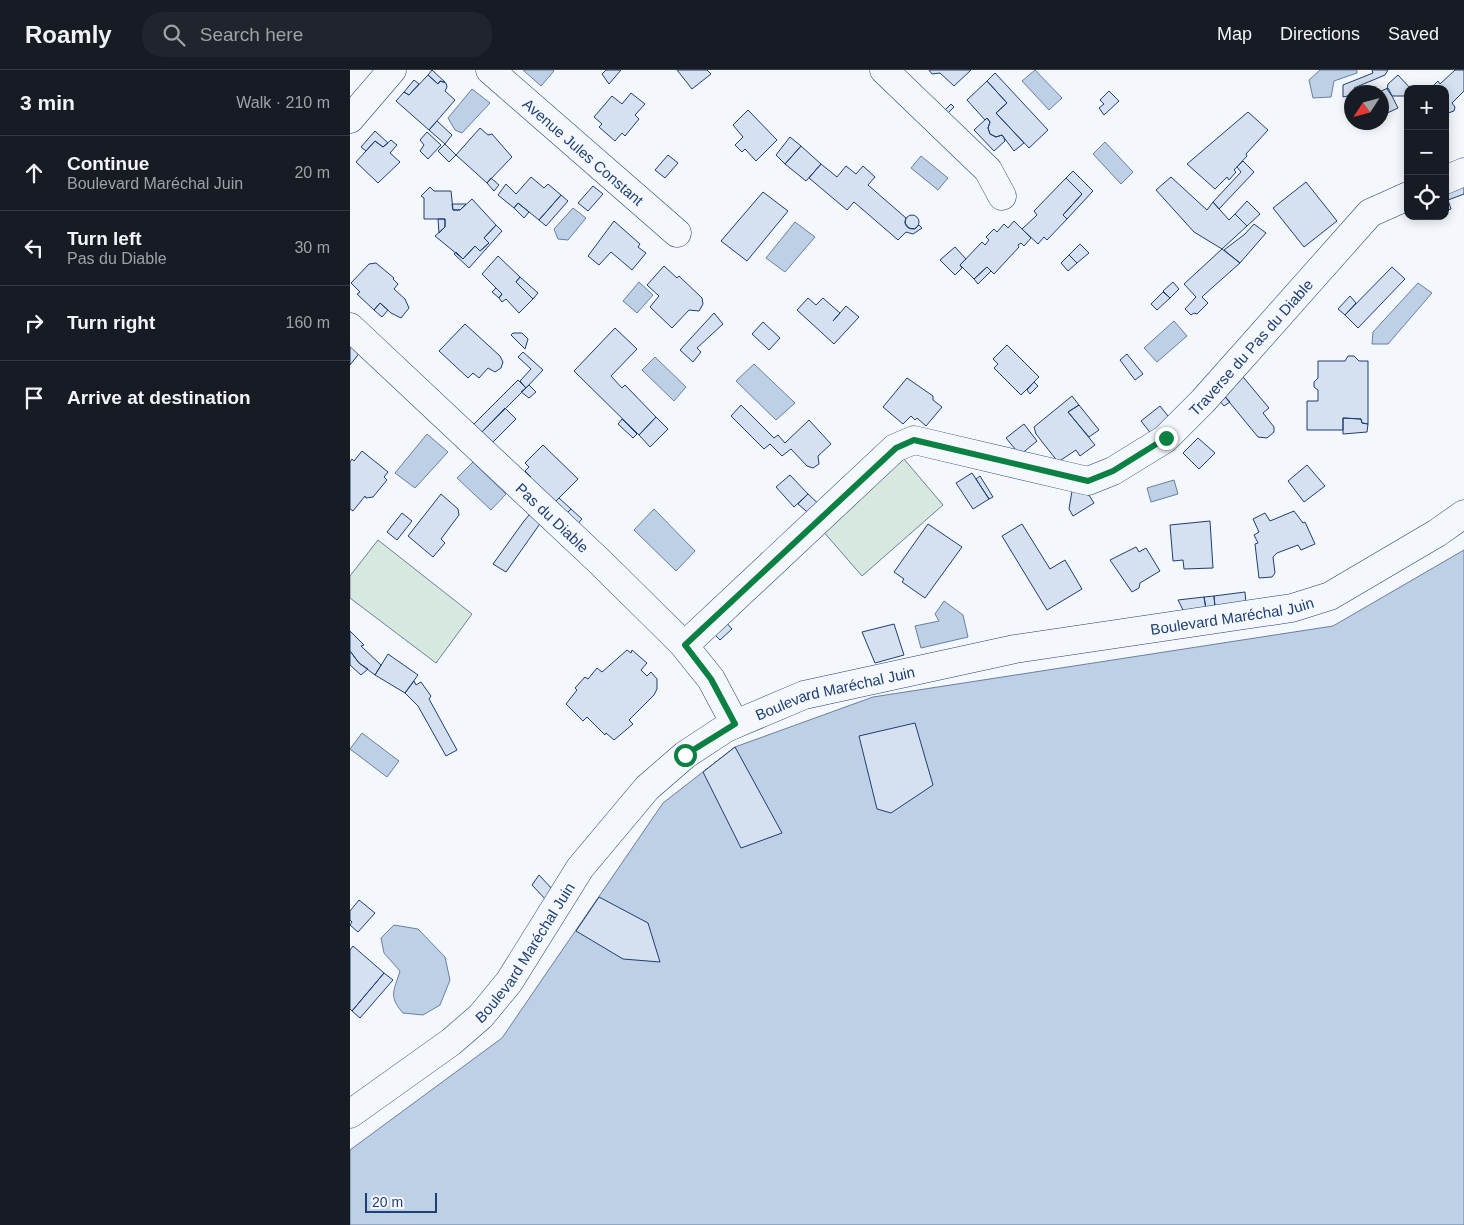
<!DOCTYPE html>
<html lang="en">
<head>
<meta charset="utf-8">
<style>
	body { margin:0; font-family:Arial,sans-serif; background:#20242c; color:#f1f3f6 }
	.controls { position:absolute; right:15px; top:15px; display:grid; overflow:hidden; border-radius:10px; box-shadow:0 2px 12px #0003 }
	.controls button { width:45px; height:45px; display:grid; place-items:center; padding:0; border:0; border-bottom:1px solid #363941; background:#171b24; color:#f1f3f6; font:25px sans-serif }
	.compass { position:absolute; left:994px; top:15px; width:45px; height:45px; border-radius:50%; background:#171b24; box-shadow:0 2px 12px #0003; rotate:234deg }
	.scale { position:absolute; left:15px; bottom:12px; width:72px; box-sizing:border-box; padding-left:5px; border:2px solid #1d3f73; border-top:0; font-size:14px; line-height:18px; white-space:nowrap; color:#1d3f73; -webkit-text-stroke:4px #f4f7fb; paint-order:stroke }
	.stop { position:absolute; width:15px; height:15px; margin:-11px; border:4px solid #0b8043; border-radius:50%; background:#fff }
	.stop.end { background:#0b8043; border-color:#fff; box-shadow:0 1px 5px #0008 }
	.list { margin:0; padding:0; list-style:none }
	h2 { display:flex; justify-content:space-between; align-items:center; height:65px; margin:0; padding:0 20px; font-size:21px }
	h2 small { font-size:16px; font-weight:400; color:#9ea1a6 }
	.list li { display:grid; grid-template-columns:32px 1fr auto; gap:15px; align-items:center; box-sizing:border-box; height:75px; padding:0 20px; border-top:1px solid #363941 }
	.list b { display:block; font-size:19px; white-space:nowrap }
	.list p { margin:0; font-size:16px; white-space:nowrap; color:#9ea1a6 }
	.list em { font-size:16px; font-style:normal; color:#9ea1a6 }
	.icon { flex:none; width:28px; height:28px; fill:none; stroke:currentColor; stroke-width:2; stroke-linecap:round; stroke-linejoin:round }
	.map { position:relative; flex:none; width:1114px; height:1155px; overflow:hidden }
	header { display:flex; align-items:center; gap:30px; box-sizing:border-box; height:70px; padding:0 25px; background:#171b24; border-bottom:1px solid #363941 }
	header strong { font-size:24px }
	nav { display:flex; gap:28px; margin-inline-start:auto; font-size:18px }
	.search { width:350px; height:45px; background:#20242c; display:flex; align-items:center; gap:12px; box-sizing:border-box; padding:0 18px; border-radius:20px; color:#9ea1a6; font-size:19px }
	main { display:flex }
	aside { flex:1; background:#171b24 }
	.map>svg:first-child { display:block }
	.green { fill:#d7e8df; stroke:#687fa3 }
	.water { fill:#bed0e5; stroke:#687fa3 }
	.building { fill:#d5e0f0; stroke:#1d3f73 }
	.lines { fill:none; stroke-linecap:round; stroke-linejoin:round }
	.minor-casing { stroke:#1d3f73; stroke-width:29 }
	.minor { stroke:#f4f7fb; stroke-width:28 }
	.route { stroke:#0b8043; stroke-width:6 }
	.labels { text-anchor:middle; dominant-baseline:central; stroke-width:4; stroke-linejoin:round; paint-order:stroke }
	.street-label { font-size:15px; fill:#1d3f73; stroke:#f4f7fb }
</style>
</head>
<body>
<header>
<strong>Roamly</strong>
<div class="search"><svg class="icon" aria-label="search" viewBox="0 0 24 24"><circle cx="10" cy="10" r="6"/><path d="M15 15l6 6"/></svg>Search here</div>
<nav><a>Map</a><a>Directions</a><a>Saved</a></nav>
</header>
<main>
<aside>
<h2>3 min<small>Walk · 210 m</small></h2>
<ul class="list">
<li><svg class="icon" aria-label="ahead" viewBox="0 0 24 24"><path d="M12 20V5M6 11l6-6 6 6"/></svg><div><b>Continue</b><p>Boulevard Maréchal Juin</p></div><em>20 m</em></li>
<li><svg class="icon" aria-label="left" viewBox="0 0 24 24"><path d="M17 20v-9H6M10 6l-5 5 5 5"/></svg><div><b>Turn left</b><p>Pas du Diable</p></div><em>30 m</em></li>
<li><svg class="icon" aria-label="right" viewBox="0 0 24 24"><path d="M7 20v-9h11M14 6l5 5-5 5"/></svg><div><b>Turn right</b></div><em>160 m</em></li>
<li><svg class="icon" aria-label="arrive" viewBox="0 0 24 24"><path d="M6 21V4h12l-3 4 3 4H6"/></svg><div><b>Arrive at destination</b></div></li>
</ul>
</aside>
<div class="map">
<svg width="1114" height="1155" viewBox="0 0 1114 1155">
	<rect width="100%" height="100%" fill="#f4f7fb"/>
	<path class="green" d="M554,389L593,435L512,506L472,460Z
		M28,470L122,544L86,593L0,528V506Z"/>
	<path class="water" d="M173,0H203L204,1L191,16Z
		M685,0L712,28L699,40L672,11Z
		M970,0H1007V3L984,11L981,27L963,28L959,10Z
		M122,19L140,33L112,63L105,60L98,48Z
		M755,72L783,102L771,114L743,84Z
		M571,86L598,108L588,120L561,98Z
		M223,138L236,148L218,170L208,169L204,159Z
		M445,152L465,167L435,202L416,188Z
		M289,212L303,225L287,243L273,231Z
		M1068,213L1082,223L1038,274H1022L1023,262Z
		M824,251L837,266L807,292L794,278Z
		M305,287L336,317L324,331L292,300Z
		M404,294L445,333L426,350L386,311Z
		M77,364L98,382L65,418L45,403Z
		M123,392L156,424L141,440L107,408Z
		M824,410L828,424L801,432L797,418Z
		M304,439L345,481L326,501L284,460Z
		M1114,480V1155H0V1080L152,968L313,733L385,677L523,627L983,556Z
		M594,531L613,545L618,567L571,578L565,556L589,551L585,544Z
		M12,663L49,691L37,707L0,679Z
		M44,855L68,859L95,887L100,910L90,935L73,945L53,943C38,926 44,921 50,901L34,883L31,868Z"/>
	<path class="building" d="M82,0L95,12L90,11L88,14L78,5Z
		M256,0H271L259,14L252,4Z
		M327,0H357L361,4L342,19Z
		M579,0H621L604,16L590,3L582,4Z
		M1022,0H1038L1035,5L1004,18L1006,22H1002V25L993,27V15L1023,3Z
		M1105,0H1114V21L1102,33L1105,37L1104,41L1098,43L1095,42V19H1080L1088,11L1090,14Z
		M645,3L698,60L679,78L646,43L657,33L637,11Z
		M78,5L88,14L90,11L96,13L97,17L95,21L105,30L79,60L46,31L54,22L59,25Z
		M1048,5L1061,19H1058V26H1042L1037,19L1038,14Z
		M64,10L69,14L59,25L54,22Z
		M637,11L657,33L646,43L674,73L664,81L652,65L646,67L640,64L638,58L640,52L637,48L635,50L617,30Z
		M1038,18L1048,38L1033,45L1032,22H1029Z
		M759,21L769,31L754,45L749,38L754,34L750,30Z
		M281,23L295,34L285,45L289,49L275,66L272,63L265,71L249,57L252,54L244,47L262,26L272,34Z
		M601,34L604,37L595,46L592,43Z
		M398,40L427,70L406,91L395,79L392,82L385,75L393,67L383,55Z
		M898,42L918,60L896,84L897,86L884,100L886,102L879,110L877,107L865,119L837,94Z
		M637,48L640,52L638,58L640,64L646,67L652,65L654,68L655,71L644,81L624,60Z
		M87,51L102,65L95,74L79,60Z
		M130,58L138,65L142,64L162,87L137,113L106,85Z
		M25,61L38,73L33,77L25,71L16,81L11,77Z
		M77,62L91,75L78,89L70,81L74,75L70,70Z
		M440,67L451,76L435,94L426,85Z
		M41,70L47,75L40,83L50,92L28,113L6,92L25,71L33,77Z
		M95,74L106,85L99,92L88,81Z
		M451,76L471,94L456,111L435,94Z
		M318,85L328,93L315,108L305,100Z
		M893,91L904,102L869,139L863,132L891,102L887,97Z
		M471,94L487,107L496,96L506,104L513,96L525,107L518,115L556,148L555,153L559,158L565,159L569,155L572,158L563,164L556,162L548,170L504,132L497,140L459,108Z
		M723,101L743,121L717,149L713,145L732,124L716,108Z
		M181,107L194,118L198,114L211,125L189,150L168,133L164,138L148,125L156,114L166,124Z
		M821,107L857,140L863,132L879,150L885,144L897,156L872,179L844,162L806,120Z
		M141,108L149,115L144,121L137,113Z
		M716,108L732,124L713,145L717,149L697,170L694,167L688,174L672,159L687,145L684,141Z
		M1114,108V124L1098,130L1101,139L1095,141V116Z
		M956,112L987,151L954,177L923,138Z
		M243,116L253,124L238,141L228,133Z
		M80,117L84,121H101L103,140H110L122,129L146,155L134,168L139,173L130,181L125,176L113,189L85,166L95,157V149H74V128L71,126Z
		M413,122L438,141L397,191L371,171Z
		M211,125L218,131L196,156L189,150Z
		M897,131L910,144L897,156L885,144Z
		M168,133L179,142L174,148L164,138Z
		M102,134H116L110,140H103Z
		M555 152a7 7 0 1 1 14 0a7 7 0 1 1-14 0Z
		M88,149H95V157L89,163Z
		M264,151L290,174L288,177L296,183L282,200L261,182L249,195L238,186Z
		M664,151L681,168L674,176L671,173L668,175L669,177L644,204L637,197L624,209L610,195L632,172L635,175L639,170L636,167L644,159L647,162L654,154L658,158Z
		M904,154L916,163L890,193L874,180L895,164Z
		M146,155L152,161L119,198L104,184L106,182L113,189L125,176L130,181L139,173L134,168Z
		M730,174L739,183L727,193L719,185Z
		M605,177L616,189L610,195L612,198L605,205L590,190Z
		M872,179L890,193L854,225L852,227L858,233L847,244L844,243L841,245L835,239L846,227L834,214Z
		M719,185L727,193L718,201L711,193Z
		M148,186L170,207L166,212L183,229L169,243L156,229L152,232L149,228L152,224L132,204Z
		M26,193L44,208L43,209L48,214L44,219L55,229L59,238L51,248L41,243L30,233L24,240L7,224L10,222L1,213L19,194Z
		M314,196L327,208L329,206L352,228L353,234L349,241L339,240L322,258L300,237L309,226L297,215Z
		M637,197L641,201L628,214L624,209Z
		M1042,197L1055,209L1008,258L995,245Z
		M170,207L188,223L183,229L166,212Z
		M823,212L829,219L820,228L813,221Z
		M146,218L152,224L149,228L142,222Z
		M813,222L820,228L807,240L801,234Z
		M1000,226L1006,233L995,245L988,239Z
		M458,228L466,235L473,228L490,243L483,251L496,236L509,247L484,274L447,240Z
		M30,233L38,240L32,247L24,240Z
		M364,243L373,254L347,278L351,282L343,292L330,280Z
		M413,252L430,268L419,280L402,264Z
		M115,254L150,286L153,292L151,298L145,302L138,298L129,308L123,303L118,308L89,281Z
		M265,258L287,279L261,306L272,318L275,315L306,347L289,365L224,301Z
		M163,263H172L178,269L175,279L161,265Z
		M0,272L11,281L0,295Z
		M657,275L689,307L671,325L644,298L648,294L643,289Z
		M173,282L193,300L176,318L170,311L181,299L168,287Z
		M777,284L793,304L785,310L770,290Z
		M998,286H1004L1009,291H1018V354L1012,353L1011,349L993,348V360H957V331H968V320L964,317V312L968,308V291H995Z
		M888,301L919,338L913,343L924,357V362L917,368L908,367L871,322Z
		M557,308L583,326V330L592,337L576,356L567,348L565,350L561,346L553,354L533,337Z
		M168,310L176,318L129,365L121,357Z
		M684,312L688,316L680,324L677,320Z
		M179,315L186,322L179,328L171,322Z
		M871,322L880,332L874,336L866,327Z
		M722,326L729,335L718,342L745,375L730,386L726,380L708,392L686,364L684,357Z
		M391,335L424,368L428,365L435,373L459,350L481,374L468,386L469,394L463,398L457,396L441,379L432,386L420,374L414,379L381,346Z
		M729,335L749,360L739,367L718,342Z
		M810,336L822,351L802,365L791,351Z
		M155,338L166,349L140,375L129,365Z
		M306,347L318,359L300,377L289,365Z
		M993,348L1011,349L1012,353L1018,354L1017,362L993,364Z
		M272,349L287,364L283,368L268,354Z
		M674,354L687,371L670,385L656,368Z
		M848,368L865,383L849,399L833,383Z
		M193,375L228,409L202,435L178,409L181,407L175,401L179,397L175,393Z
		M12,381L38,402L34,407L37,410L23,427L16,428L15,426L3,441L0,439V392L2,389L4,391Z
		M957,395L975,416L954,432L938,411Z
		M622,403L639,429L623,439L606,413Z
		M440,405L458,424L444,437L426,417Z
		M630,406L643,427L639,429L626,409Z
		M723,415L737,422L744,433L723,446L719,439Z
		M91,424L108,439L109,445L91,469L95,473L83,487L58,466Z
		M458,424L473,438L463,447L448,434Z
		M209,428L221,439L214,446L202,435Z
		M221,439L232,449L225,457L214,446Z
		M944,441L953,453L955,452L965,474L951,480L948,475L927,483L923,487L925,503L922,507L909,508L905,474L908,473L904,465L909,462L903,449L915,443L920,451Z
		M52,443L62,451L47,470L37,462Z
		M188,444L194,448L156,502L143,494L174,451L179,445Z
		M860,451L863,498L834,499L833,490L823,491L820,455Z
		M578,454L612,477L575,528L552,512L554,509L544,502Z
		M672,454L700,499L715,490L732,519L697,540L652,466Z
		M786,477L789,482L796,478L810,501L790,513L789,518L782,522L760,490Z
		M895,522L896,534L865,537L864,526Z
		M864,526L865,537L856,539L854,527Z
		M854,527L856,539L834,542L828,530Z
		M374,550L382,559L370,570L362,562Z
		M544,554L554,585L525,593L512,562Z
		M0,561L14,575L11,576L31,595L25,605L9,593L0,581Z
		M277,580L281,583L282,580L297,593L291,600L297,606L301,602L307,609V619L304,625L279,650L283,654L264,670L256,663L255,665L237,647L233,651L216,634L227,620L225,618L235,607L238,609L247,598L252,602Z
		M0,581L9,593L18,599L11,605L0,595Z
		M38,584L68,605L55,623L25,605Z
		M64,611L66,615L71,612L81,626L79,629L107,680L96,686L68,636L55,623Z
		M565,653L583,715L541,743L527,739L509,666Z
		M385,677L432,763L391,778L353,702Z
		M189,805L204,821L197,831L182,815Z
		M249,827L298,853L310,892L273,889L226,861Z
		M9,830L25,843L8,862L0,855L2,852L0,850V841Z
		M3,876L34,903L2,941L0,939V880Z
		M34,903L43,910L10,948L2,941Z"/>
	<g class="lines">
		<defs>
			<g id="minor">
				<path id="s1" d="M140,0L327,163"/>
				<path d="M534,0L638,100L652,126"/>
				<path d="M0,49L42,0"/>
				<path d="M1095,110L1114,102"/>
				<path id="s2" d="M0,257L249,491L332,573L361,609L385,654"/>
				<path id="s3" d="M335,575L545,378L564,370L738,411L763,401L815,369L853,331L1020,143L1058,126"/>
				<path id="s4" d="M0,1044L101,972L131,946L159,912L230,798L297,718L335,685L376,658L454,625L665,579L942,538L980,526L1087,463L1114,444"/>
			</g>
		</defs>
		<use href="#minor" class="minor-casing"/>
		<use href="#minor" class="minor"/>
	</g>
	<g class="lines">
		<path class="route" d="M335,685L385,654L361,609L335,575L546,378L564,370L738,411L763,401L816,368"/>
	</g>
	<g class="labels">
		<g class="street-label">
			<text stroke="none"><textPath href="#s1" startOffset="124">Avenue Jules Constant</textPath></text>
			<text stroke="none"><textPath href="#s3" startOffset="701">Traverse du Pas du Diable</textPath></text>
			<text stroke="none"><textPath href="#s2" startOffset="278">Pas du Diable</textPath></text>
			<text stroke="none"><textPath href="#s4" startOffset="1066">Boulevard Maréchal Juin</textPath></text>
			<text stroke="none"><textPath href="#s4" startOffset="661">Boulevard Maréchal Juin</textPath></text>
			<text stroke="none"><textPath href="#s4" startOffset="241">Boulevard Maréchal Juin</textPath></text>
		</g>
	</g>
</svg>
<div class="controls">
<button>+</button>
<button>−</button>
<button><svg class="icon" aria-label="locate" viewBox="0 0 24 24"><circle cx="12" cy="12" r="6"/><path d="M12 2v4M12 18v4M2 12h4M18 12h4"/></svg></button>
</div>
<svg class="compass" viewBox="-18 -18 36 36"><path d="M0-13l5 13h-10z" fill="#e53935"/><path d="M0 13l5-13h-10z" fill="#9ea1a6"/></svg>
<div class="scale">20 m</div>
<div class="stop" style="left:335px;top:685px"></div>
<div class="stop end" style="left:816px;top:368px"></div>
</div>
</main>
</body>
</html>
